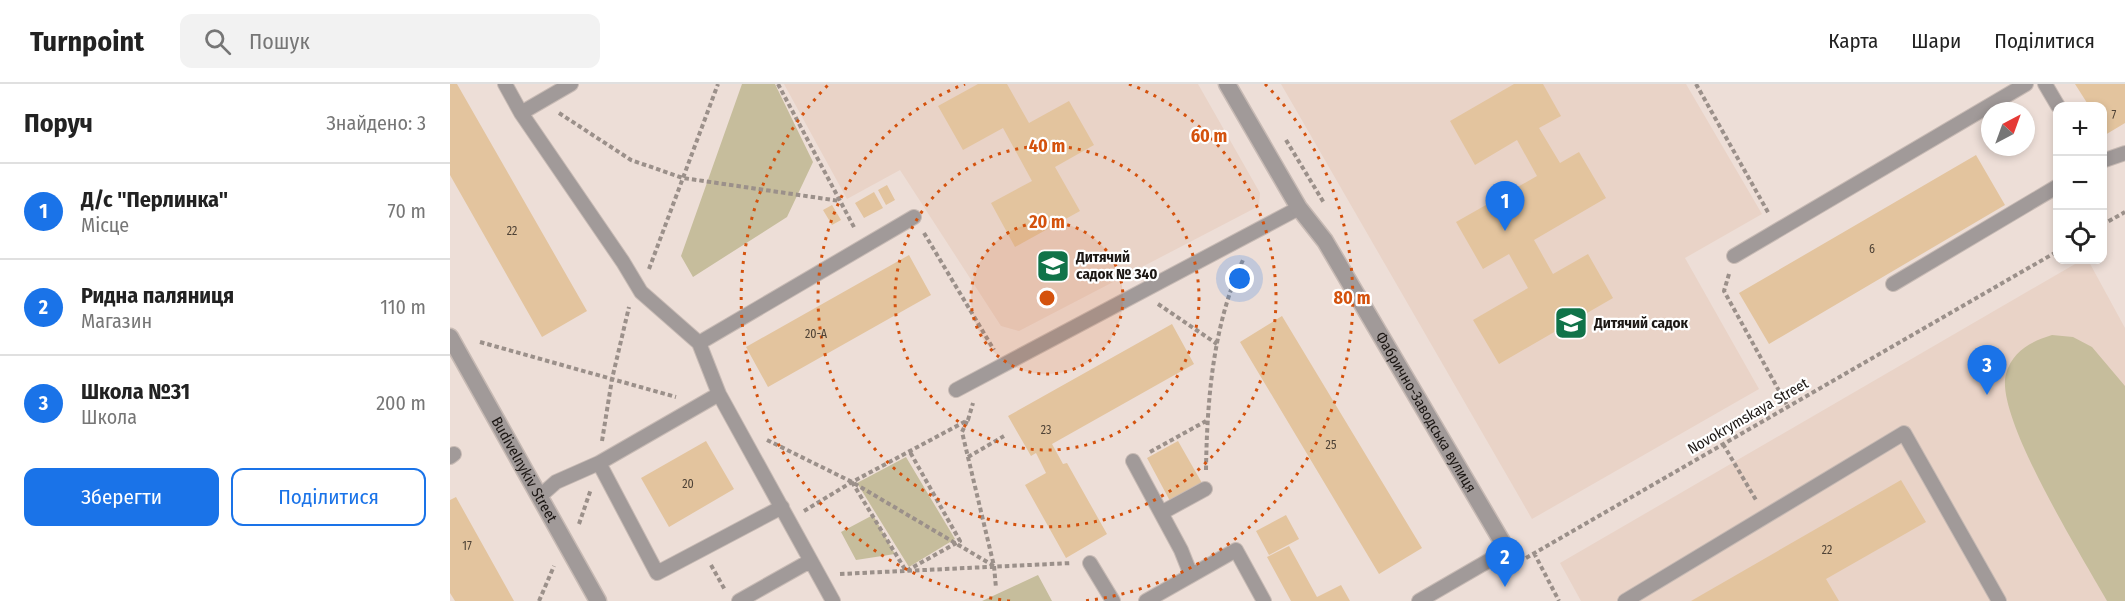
<!DOCTYPE html>
<html lang="uk">
<head>
<meta charset="utf-8">
<style>
	body { margin:0; font-family:"Fira Sans Condensed",sans-serif; background:#f2f2f2; color:#222 }
	.controls { position:absolute; right:18px; top:18px; display:grid; overflow:hidden; border-radius:12px; box-shadow:0 3px 9px #0003 }
	.controls button { width:54px; height:54px; display:grid; place-items:center; padding:0; border:0; border-bottom:2px solid #e0e0e0; background:#fff; color:#222; font:30px sans-serif }
	.compass { position:absolute; left:1531px; top:18px; width:54px; height:54px; border-radius:50%; background:#fff; box-shadow:0 3px 9px #0003; rotate:41deg }
	.you { position:absolute; left:790px; top:195px; width:21px; height:21px; margin:-15px; border:4px solid #fff; border-radius:50%; background:#1a73e8; box-shadow:0 0 0 9px #1a73e833 }
	.badge { display:grid; place-items:center; width:39px; height:39px; border-radius:50%; background:#1a73e8; color:#fff; font-size:20px; font-weight:700 }
	.pin { position:absolute; translate:-50% -50px; filter:drop-shadow(0 2px 3px #0008) }
	.pin::after { content:''; position:absolute; top:32px; width:21px; height:18px; background:inherit; clip-path:polygon(0 0,100% 0,50% 100%) }
	.list { margin:0; padding:0; list-style:none }
	h2 { display:flex; justify-content:space-between; align-items:center; height:78px; margin:0; padding:0 24px; font-size:26px }
	h2 small { font-size:20px; font-weight:400; color:#767676 }
	.list li { display:grid; grid-template-columns:39px 1fr auto; gap:18px; align-items:center; box-sizing:border-box; height:96px; padding:0 24px; border-top:2px solid #e0e0e0 }
	.list b { display:block; font-size:22px; white-space:nowrap }
	.list p { margin:0; font-size:20px; white-space:nowrap; color:#767676 }
	.list em { font-size:20px; font-style:normal; color:#767676 }
	.actions { display:flex; gap:12px; padding:18px 24px }
	.actions a { flex:1; padding:14px 0; border:2px solid #1a73e8; border-radius:12px; text-align:center; font-size:21px; color:#1a73e8 }
	.actions .main { background:#1a73e8; color:#fff }
	.icon { flex:none; width:33px; height:33px; fill:none; stroke:currentColor; stroke-width:2; stroke-linecap:round; stroke-linejoin:round }
	.map { position:relative; flex:none; width:1675px; height:517px; overflow:hidden }
	header { display:flex; align-items:center; gap:36px; box-sizing:border-box; height:84px; padding:0 30px; background:#fff; border-bottom:2px solid #e0e0e0 }
	header strong { font-size:28px }
	nav { display:flex; gap:33px; margin-inline-start:auto; font-size:21px }
	.search { width:420px; height:54px; background:#f2f2f2; display:flex; align-items:center; gap:15px; box-sizing:border-box; padding:0 21px; border-radius:12px; color:#767676; font-size:22px }
	main { display:flex }
	aside { flex:1; background:#fff }
	.map>svg:first-child { display:block }
	.built { fill:#e9d3c7 }
	.green { fill:#c6bd9c }
	.building { fill:#e3c49e }
	.lines { fill:none; stroke-linecap:round; stroke-linejoin:round }
	.service-casing { stroke:#c7bab4; stroke-width:16 }
	.minor-casing { stroke:#c7bab4; stroke-width:19 }
	.tertiary-casing { stroke:#c7bab4; stroke-width:19 }
	.path { stroke:#9b908a; stroke-width:4; stroke-dasharray:4.5 3; stroke-linecap:butt }
	.service { stroke:#a19a99; stroke-width:14 }
	.minor { stroke:#a19a99; stroke-width:16 }
	.tertiary { stroke:#a19a99; stroke-width:16 }
	.ring { fill:none; stroke:#d4520d; stroke-width:3; stroke-dasharray:3 6 }
	.labels { text-anchor:middle; dominant-baseline:central; stroke-width:4.5; stroke-linejoin:round; paint-order:stroke }
	.number-label { font-size:12px; fill:#4e4236 }
	.poi-label { font-size:15px; font-weight:bold; fill:#1c1714; stroke:#fff; text-anchor:start }
	.street-label { font-size:15px; fill:#1c1714; stroke:#fff }
	.centre { fill:#d4520d; stroke:#fff; stroke-width:3 }
	.ring-label { font-size:18px; text-anchor:middle; font-weight:bold; fill:#d4520d; stroke:#fff; stroke-width:4.5; stroke-linejoin:round; paint-order:stroke }
</style>
</head>
<body>
<header>
<strong>Turnpoint</strong>
<div class="search"><svg class="icon" aria-label="search" viewBox="0 0 24 24"><circle cx="10" cy="10" r="6"/><path d="M15 15l6 6"/></svg>Пошук</div>
<nav><a>Карта</a><a>Шари</a><a>Поділитися</a></nav>
</header>
<main>
<aside>
<h2>Поруч<small>Знайдено: 3</small></h2>
<ul class="list">
<li><span class="badge">1</span><div><b>Д/с &quot;Перлинка&quot;</b><p>Місце</p></div><em>70 m</em></li>
<li><span class="badge">2</span><div><b>Ридна паляниця</b><p>Магазин</p></div><em>110 m</em></li>
<li><span class="badge">3</span><div><b>Школа №31</b><p>Школа</p></div><em>200 m</em></li>
</ul>
<div class="actions"><a class="main">Зберегти</a><a>Поділитися</a></div>
</aside>
<div class="map">
<svg width="1675" height="517" viewBox="0 0 1675 517">
	<rect width="100%" height="100%" fill="#edded7"/>
	<path class="built" d="M334,0H748L810,109L809,122L569,247L551,242L450,86L397,115Z
		M831,0H1236L1312,130L1235,174L1309,305L1082,435Z
		M1632,176H1638L1675,244V517H1131L1110,479Z"/>
	<path class="green" d="M292,0H325L363,78L337,133L243,193L231,172Z
		M1602,251L1623,253L1642,263L1675,302V517H1657C1633,474 1544,332 1556,290C1562,267 1582,257 1602,251Z
		M456,373L505,455L459,483L407,399Z
		M423,431L445,470L406,476L391,448Z
		M588,491L602,517H532Z"/>
	<path class="building" d="M0,0H7L137,227L92,253L0,91Z
		M528,0H557L579,39L619,17L644,61L605,83L630,127L565,163L541,119L582,97L553,44L513,66L488,22Z
		M1064,0H1093L1111,32L1089,44L1110,79L1129,68L1156,114L1084,156L1103,190L1138,170L1163,214L1049,280L1023,236L1078,204L1059,170L1033,185L1006,138L1087,92L1067,56L1025,81L1000,37Z
		M1625,0H1675V39L1655,51L1652,46V22H1639Z
		M1526,71L1555,121L1319,260L1289,209Z
		M437,101L445,116L436,121L428,106Z
		M424,108L433,124L414,134L405,119Z
		M382,121L391,136L382,141L373,126Z
		M459,171L481,211L318,303L296,263Z
		M832,232L972,464L929,490L790,258Z
		M722,240L744,280L602,360L613,380L617,379L657,450L616,474L575,401L596,389L586,369L581,372L558,332Z
		M256,357L284,405L219,443L191,394Z
		M728,357L752,399L720,417L697,374Z
		M1451,396L1476,438L1376,495L1389,517H1241Z
		M6,413L64,517H5L0,509V416Z
		M836,431L849,455L819,471L806,447Z
		M839,462L867,513L891,501L900,517H841L817,473Z"/>
	<g class="lines">
		<defs>
			<path id="service" d="M55,0L71,29L173,178L191,208L249,259L269,310L383,517
				M1595,0L1608,22
				M71,29L121,0
				M1652,77L1675,69
				M1284,172L1576,0
				M1443,200L1608,102
				M249,259L464,133
				M506,306L849,124
				M0,373L4,370
				M683,377L731,466L741,491
				M149,379L207,489L332,423
				M89,413L106,398L149,379L269,310
				M711,429L755,405
				M640,479L663,517
				M289,517L360,477
				M696,517L786,466L814,517
				M969,517L1057,466
				M1175,517L1454,349L1549,517"/>
			<g id="minor">
				<path id="s1" d="M777,0L849,124L875,157L1057,466"/>
			</g>
			<g id="tertiary">
				<path id="s2" d="M0,253L148,517"/>
			</g>
		</defs>
		<use href="#service" class="service-casing"/>
		<use href="#minor" class="minor-casing"/>
		<use href="#tertiary" class="tertiary-casing"/>
		<path class="path" d="M328,0L405,145
			M1246,0L1319,130
			M109,29L181,76L233,94L390,117
			M836,56L874,119
			M1652,141L1675,128
			M474,149L544,266
			M199,185L268,0
			M1279,190L1274,207L1338,323
			M708,220L767,260
			M30,258L226,313
			M517,337L512,348L544,482L546,504
			M317,356L402,398L544,482
			M152,357L162,295L179,223
			M1273,360L1306,416
			M700,368L756,337
			M518,373L554,352
			M756,386C757,316 763,240 793,176
			M402,398L456,487L510,457L460,368
			M354,427L402,398L518,336L523,319
			M129,440L141,405
			M1084,469L1109,517
			M1076,474L1608,167
			M261,481L275,506
			M390,490L622,479
			M89,517L104,482"/>
		<use href="#service" class="service"/>
		<use href="#minor" class="minor"/>
		<use href="#tertiary" class="tertiary"/>
	</g>
	<circle cx="597" cy="214" r="76" fill="#d4520d" fill-opacity=".12"/>
	<g class="ring">
		<circle cx="597" cy="214" r="76"/>
		<circle cx="597" cy="214" r="152"/>
		<path d="M679 0A229 229 0 1 1 515 0"/>
		<path d="M560 517A305 305 0 0 1 379 0M815 0A305 305 0 0 1 634 517"/>
	</g>
	<defs>
		<symbol id="school-square" viewBox="-11 -11 22 22"><rect x="-9" y="-9" width="18" height="18" rx="4" fill="#107349" stroke="#fff"/><path d="M0-5L7-2L0 1L-7-2ZM-4 1L0 2.5L4 1V4Q0 6-4 4Z" fill="#fff"/></symbol>
	</defs>
	<g fill-rule="evenodd">
		<use href="#school-square" x="584" y="163" width="38" height="38"/>
		<use href="#school-square" x="1102" y="220" width="38" height="38"/>
	</g>
	<g class="labels">
		<g class="number-label">
			<text x="1664" y="31">7</text>
			<text x="62" y="147">22</text>
			<text x="1422" y="165">6</text>
			<text x="366" y="250">20-А</text>
			<text x="596" y="346">23</text>
			<text x="881" y="361">25</text>
			<text x="238" y="400">20</text>
			<text x="17" y="462">17</text>
			<text x="1377" y="466">22</text>
		</g>
		<g class="poi-label">
			<text x="626" y="173">Дитячий<tspan x="626" dy="17">садок № 340</tspan></text>
			<text x="1144" y="239">Дитячий садок</text>
		</g>
		<g class="street-label">
			<text stroke="none"><textPath href="#s1" startOffset="384">Фабрично-Заводська вулиця</textPath></text>
			<text transform="translate(1298 332) rotate(-30)">Novokrymskaya Street</text>
			<text stroke="none"><textPath href="#s2" startOffset="152">Budivelnykiv Street</textPath></text>
		</g>
	</g>
	<circle cx="597" cy="214" r="9" class="centre"/>
	<g class="ring-label">
		<text x="759" y="58">60 m</text>
		<text x="597" y="68">40 m</text>
		<text x="597" y="144">20 m</text>
		<text x="902" y="220">80 m</text>
	</g>
</svg>
<div class="controls">
<button>+</button>
<button>−</button>
<button><svg class="icon" aria-label="locate" viewBox="0 0 24 24"><circle cx="12" cy="12" r="6"/><path d="M12 2v4M12 18v4M2 12h4M18 12h4"/></svg></button>
</div>
<svg class="compass" viewBox="-18 -18 36 36"><path d="M0-13l5 13h-10z" fill="#e53935"/><path d="M0 13l5-13h-10z" fill="#767676"/></svg>
<div class="you"></div>
<div class="pin badge" style="left:1055px;top:147px">1</div>
<div class="pin badge" style="left:1055px;top:503px">2</div>
<div class="pin badge" style="left:1537px;top:311px">3</div>
</div>
</main>
</body>
</html>
